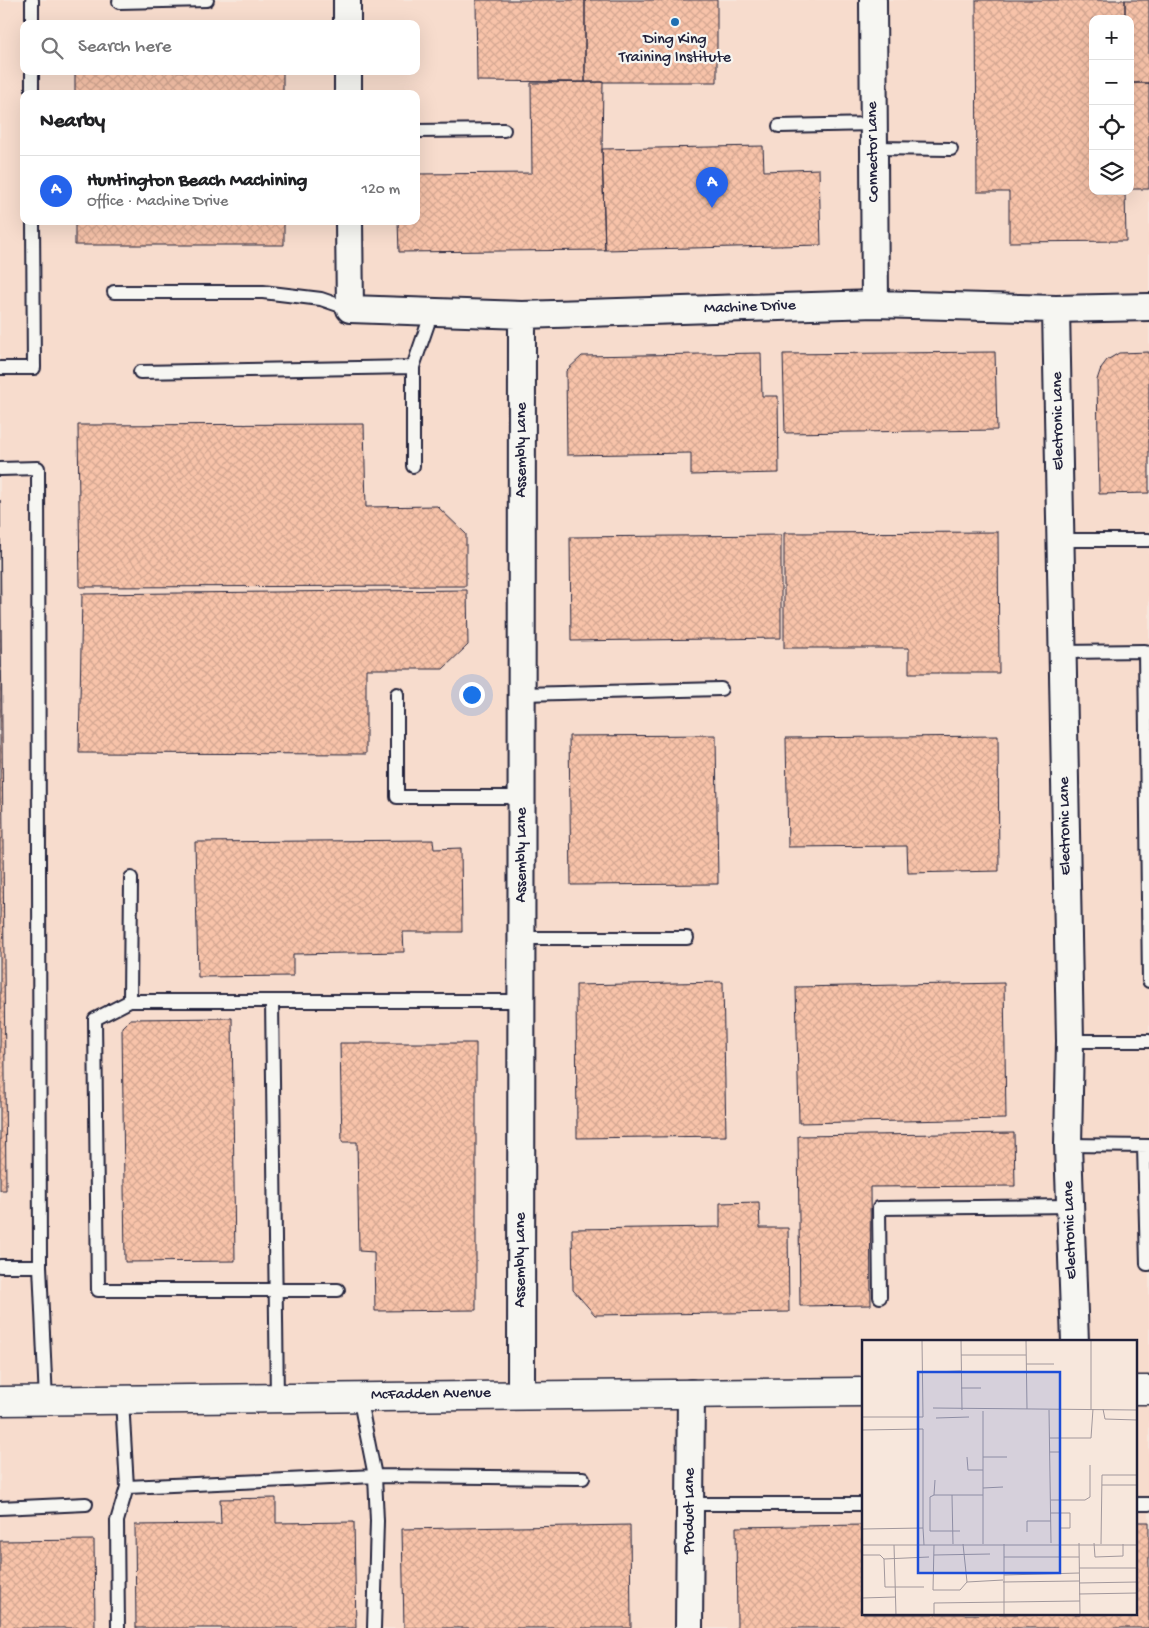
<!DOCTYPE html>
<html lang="en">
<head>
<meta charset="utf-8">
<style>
	body { margin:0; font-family:"Gochi Hand",sans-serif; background:#f2f2f2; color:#202124 }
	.controls { position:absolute; right:15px; top:15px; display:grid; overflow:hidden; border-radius:10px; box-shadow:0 5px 20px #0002 }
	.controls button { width:45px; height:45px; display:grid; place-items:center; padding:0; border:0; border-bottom:1px solid #e0e0e0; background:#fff; color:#202124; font:25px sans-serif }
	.you { position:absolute; left:471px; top:694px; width:18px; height:18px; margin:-12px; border:4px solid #fff; border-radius:50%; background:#1a73e8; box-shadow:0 0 0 8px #1a73e833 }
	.badge { display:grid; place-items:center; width:32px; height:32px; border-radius:50%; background:#2563eb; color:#fff; font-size:16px; font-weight:700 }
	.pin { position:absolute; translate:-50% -41px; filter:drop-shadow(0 1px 2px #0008) }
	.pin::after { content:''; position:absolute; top:26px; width:18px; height:15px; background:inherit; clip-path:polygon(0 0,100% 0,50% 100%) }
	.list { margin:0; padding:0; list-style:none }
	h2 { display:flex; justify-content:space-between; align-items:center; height:65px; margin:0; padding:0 20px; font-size:21px }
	h2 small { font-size:16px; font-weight:400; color:#757577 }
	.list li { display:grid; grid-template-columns:32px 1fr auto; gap:15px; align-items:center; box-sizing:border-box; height:70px; padding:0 20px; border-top:1px solid #e0e0e0 }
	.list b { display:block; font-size:19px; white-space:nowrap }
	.list p { margin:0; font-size:16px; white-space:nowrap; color:#757577 }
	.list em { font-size:16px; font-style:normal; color:#757577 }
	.icon { flex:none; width:28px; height:28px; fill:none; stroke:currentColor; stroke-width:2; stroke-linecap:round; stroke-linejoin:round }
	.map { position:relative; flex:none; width:1149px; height:1628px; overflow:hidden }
	.search { position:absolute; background:#fff; box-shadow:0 5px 20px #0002; left:20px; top:20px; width:400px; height:55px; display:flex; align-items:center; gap:12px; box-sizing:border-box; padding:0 18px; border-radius:10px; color:#757577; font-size:19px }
	.panel { position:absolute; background:#fff; box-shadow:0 5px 20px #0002; left:20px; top:90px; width:400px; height:135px; border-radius:10px }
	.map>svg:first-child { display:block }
	.built { fill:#f7dccd; fill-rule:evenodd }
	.building { fill:url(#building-cross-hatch); stroke:#22223b }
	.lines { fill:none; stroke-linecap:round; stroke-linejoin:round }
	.service-casing { stroke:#22223b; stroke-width:16 }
	.minor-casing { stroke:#22223b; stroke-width:30 }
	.tertiary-casing { stroke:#22223b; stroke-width:31 }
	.service { stroke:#f6f6f2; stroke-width:12 }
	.minor { stroke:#f6f6f2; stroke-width:26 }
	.tertiary { stroke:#f6f6f2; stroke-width:28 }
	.poi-dot { fill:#1f6fb2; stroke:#f6f6f2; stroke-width:2 }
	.labels { text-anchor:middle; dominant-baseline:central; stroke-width:4.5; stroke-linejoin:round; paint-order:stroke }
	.poi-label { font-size:16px; fill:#22223b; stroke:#f6f6f2 }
	.street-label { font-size:16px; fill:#22223b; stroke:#f6f6f2 }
	.inset-road { fill:none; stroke:#a2989c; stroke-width:1 }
	.view { fill:#1d4ed8; fill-opacity:0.15; stroke:#1d4ed8; stroke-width:2.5 }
	.inset-edge { fill:none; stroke:#22223b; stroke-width:2.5 }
</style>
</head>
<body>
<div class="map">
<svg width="1149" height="1628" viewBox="0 0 1149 1628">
	<defs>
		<pattern id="building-cross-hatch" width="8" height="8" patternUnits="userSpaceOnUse" patternTransform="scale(1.25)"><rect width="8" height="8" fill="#f8c3a9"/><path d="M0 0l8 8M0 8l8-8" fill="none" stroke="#d4a792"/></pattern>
	</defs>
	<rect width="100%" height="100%" fill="#f7e7dc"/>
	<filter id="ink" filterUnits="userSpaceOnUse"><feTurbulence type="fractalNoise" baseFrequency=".02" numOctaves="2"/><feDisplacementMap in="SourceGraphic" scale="10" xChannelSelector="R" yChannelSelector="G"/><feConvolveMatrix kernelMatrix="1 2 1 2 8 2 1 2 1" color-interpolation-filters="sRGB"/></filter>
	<g filter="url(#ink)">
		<path class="built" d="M0,0H1149V1628H0ZM1093,19H1130V191H1093ZM24,24H416V71H24ZM24,94H416V221H24ZM863,1342H1135V1614H863Z"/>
		<path class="building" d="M476,0H585V82L477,81Z
			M585,0H717V82H585Z
			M976,0H1125V19H1093V191H1125L1126,241L1009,242V192H977Z
			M1125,0H1149V83H1130V19H1125Z
			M75,71H283V94H75Z
			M603,82L602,149L605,250L399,252L398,221H416V174L532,173L531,83Z
			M1130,83H1149V189H1130Z
			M763,146L764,171L819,169L821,245L605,250L602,149Z
			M75,221H284V245H75Z
			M995,352L997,430L785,433L783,354Z
			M1149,352V493L1099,494L1097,380L1101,368L1107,360L1119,353Z
			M761,353L762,396H778L779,473L691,475V453L567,455L566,371L582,356Z
			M364,424L366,507L437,506L466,534V586L80,587L78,425Z
			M0,500L6,1190H0Z
			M998,532L999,673H909V648H784V533Z
			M781,535V638L571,641L570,537Z
			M467,590L468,645L443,669H366V754L79,753L82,594Z
			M716,735L718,884L571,885L569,736Z
			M998,736L999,871L908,873L907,846L788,847L786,738Z
			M433,840L434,849L461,848L462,932H403L404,952L293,954V976L198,977L195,842Z
			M723,982L726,1136L577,1138L576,985Z
			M1004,983L1006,1119L799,1123L796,987Z
			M232,1018L235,1261L125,1262L122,1027L130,1019Z
			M340,1043H476V1310L375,1311L374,1252L359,1251L357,1142H342Z
			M1014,1133L1015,1186L870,1187L871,1305L800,1306L798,1136Z
			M759,1202L760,1228H788L789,1312L595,1315L573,1290L572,1229L720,1227V1203Z
			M276,1498V1523L354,1522L356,1628H136L135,1525L221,1524L220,1499Z
			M1135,1522H1149V1628H737L736,1527L863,1525V1614H1135Z
			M630,1525L631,1628H404L402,1529Z
			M94,1540L95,1628H0V1541Z"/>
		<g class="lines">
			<defs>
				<path id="service" d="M32,0V24
					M119,2L207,0
					M32,71V94
					M779,126L874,124
					M416,131L504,130
					M874,148L951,149
					M114,292H263L321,299L350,309
					M0,368H34L33,221
					M140,372L413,367
					M413,466V367L432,312
					M0,469L38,468L40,1266H0
					M1061,540H1149
					M1063,652L1145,651L1149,981
					M397,694V797H522
					M522,694L721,689
					M131,878L130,1001H522
					M522,938H687
					M130,1001L95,1019L98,1290H338
					M272,1001L277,1398
					M1070,1041H1149
					M1068,1145L1149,1146
					M1144,1146L1147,1264H1149
					M40,1266L46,1401
					M880,1297L879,1208L1071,1206
					M359,1396L375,1476L377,1521L374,1628
					M127,1487L375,1476L583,1478
					M690,1504H863
					M1135,1504H1149
					M0,1508L86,1504
					M118,1628L117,1521L127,1487L122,1400"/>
				<path id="minor" d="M347,0V24
					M873,0L875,304
					M348,71V94
					M349,221L350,309L522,315L875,304L1056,309L1149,307
					M1056,309L1070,1041L1068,1145L1075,1342
					M521,1394L522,315
					M689,1628L691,1393"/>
				<path id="tertiary" d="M1135,1390H1149
					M0,1401L863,1392"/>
			</defs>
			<use href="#service" class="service-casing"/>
			<use href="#minor" class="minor-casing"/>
			<use href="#tertiary" class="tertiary-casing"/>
			<use href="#service" class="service"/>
			<use href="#minor" class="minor"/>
			<use href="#tertiary" class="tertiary"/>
		</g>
	</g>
	<circle class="poi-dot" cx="675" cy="22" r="5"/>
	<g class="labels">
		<g class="poi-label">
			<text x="675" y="40">Ding King<tspan x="675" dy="18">Training Institute</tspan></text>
		</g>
		<g class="street-label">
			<text transform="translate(874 152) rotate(-91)">Connector Lane</text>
			<text transform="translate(750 308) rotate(-2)">Machine Drive</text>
			<text transform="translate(1059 421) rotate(-91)">Electronic Lane</text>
			<text transform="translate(522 450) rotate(-90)">Assembly Lane</text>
			<text transform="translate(1066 826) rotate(-91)">Electronic Lane</text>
			<text transform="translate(522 855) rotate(-90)">Assembly Lane</text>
			<text transform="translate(1071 1230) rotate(-92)">Electronic Lane</text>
			<text transform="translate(521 1260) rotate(-90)">Assembly Lane</text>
			<text transform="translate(431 1395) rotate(-1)">McFadden Avenue</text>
			<text transform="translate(690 1511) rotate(-90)">Product Lane</text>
		</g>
	</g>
	<g transform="translate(862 1340)">
		<rect width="275" height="275" fill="#f7e7dc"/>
		<path class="inset-road" d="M99,0L100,70M164,0L165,69M229,0V69M99,15H164M164,24H192M71,32L99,31M99,48H119M71,68L275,70M241,69L243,79L275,80M187,70L189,203M0,77H61L60,0M74,78L107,77M0,90L61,89V188L0,189M188,98H229L231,69M188,112H198V160M105,117L106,130H121M121,117H145M73,140L72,155H121M240,145H275M121,148L141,147M72,155L68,157V191H98M90,155L91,204M189,160H223L228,157V125M188,173H208V188H198V173M61,188L62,205M165,192V181H189M217,203L218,275M232,203L233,217L261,216V204M101,204L105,242M121,204V71M239,204L240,135H275M0,205H275M32,205L34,275M72,205L71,250H98L105,242L141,240M0,215H18L22,219M72,215L128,214M142,217H217M217,228H275M142,235L217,233M141,242L217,241M217,243L275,242M62,247H23L22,219L67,217M217,254L275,253M0,258L34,257M72,275V263L218,261M142,275V204"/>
		<path class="view" d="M56,32H198V233H56Z"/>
		<rect width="275" height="275" class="inset-edge"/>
	</g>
</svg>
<div class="controls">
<button>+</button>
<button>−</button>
<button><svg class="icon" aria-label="locate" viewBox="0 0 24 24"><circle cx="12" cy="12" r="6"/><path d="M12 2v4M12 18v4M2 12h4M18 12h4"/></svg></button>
<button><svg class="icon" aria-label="layers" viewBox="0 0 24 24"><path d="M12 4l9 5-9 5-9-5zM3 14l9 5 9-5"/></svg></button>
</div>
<div class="you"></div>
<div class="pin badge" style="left:712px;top:208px">A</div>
<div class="search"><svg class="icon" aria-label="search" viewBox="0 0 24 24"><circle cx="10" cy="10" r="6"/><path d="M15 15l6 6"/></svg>Search here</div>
<section class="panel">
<h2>Nearby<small></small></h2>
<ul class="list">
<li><span class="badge">A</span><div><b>Huntington Beach Machining</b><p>Office · Machine Drive</p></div><em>120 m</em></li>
</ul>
</section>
</div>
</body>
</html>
